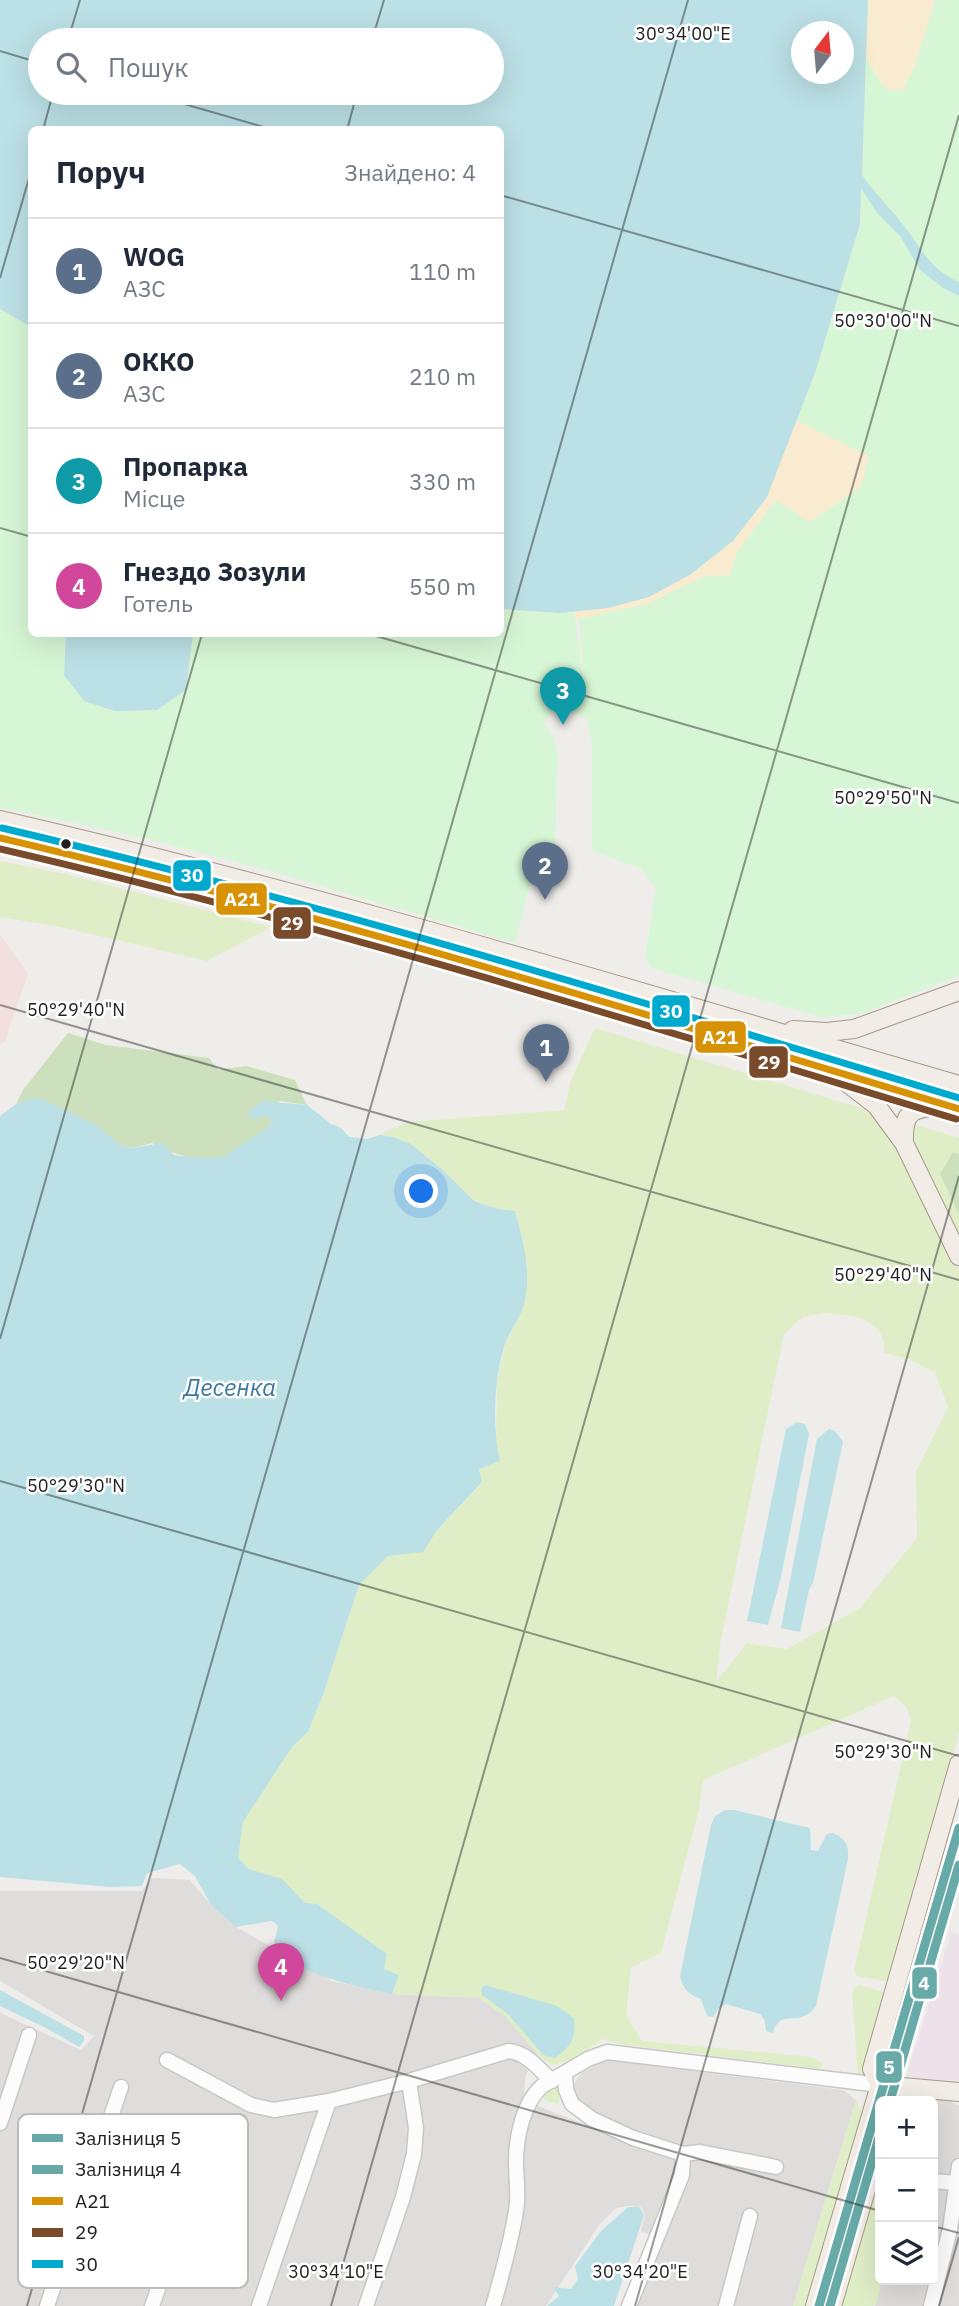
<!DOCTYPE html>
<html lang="uk">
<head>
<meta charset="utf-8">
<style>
	body { margin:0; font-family:"IBM Plex Sans",sans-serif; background:#f6f6f7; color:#1f2937 }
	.controls { position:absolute; right:21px; bottom:21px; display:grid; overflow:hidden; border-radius:10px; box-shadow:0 7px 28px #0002 }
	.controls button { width:63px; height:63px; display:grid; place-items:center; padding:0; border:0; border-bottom:2px solid #e0e1e3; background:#fff; color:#1f2937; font:35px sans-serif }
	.compass { position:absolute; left:791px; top:21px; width:63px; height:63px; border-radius:50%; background:#fff; box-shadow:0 7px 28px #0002; rotate:16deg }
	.you { position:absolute; left:422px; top:1192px; width:24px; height:24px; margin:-18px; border:5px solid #fff; border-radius:50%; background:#1a73e8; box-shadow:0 0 0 10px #1a73e833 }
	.badge { display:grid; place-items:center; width:46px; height:46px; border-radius:50%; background:#696867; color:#fff; font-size:23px; font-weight:700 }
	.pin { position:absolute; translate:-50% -58px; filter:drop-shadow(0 2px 4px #0008) }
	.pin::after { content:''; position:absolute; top:37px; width:24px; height:21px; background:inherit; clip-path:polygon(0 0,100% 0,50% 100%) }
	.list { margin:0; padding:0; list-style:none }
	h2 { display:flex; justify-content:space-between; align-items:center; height:91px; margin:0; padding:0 28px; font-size:30px }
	h2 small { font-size:23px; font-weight:400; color:#747a83 }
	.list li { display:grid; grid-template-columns:46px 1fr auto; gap:21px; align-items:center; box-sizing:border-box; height:105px; padding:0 28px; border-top:2px solid #e0e1e3 }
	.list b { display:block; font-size:26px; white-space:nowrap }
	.list p { margin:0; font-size:23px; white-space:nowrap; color:#747a83 }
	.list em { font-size:23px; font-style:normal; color:#747a83 }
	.icon { flex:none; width:38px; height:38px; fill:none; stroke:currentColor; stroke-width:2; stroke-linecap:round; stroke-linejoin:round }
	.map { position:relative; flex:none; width:959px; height:2306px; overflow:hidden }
	.search { position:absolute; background:#fff; box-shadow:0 7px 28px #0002; left:28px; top:28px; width:476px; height:77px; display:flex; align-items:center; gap:18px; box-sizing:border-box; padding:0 24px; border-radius:38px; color:#747a83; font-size:26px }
	.panel { position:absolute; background:#fff; box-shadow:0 7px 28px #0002; left:28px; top:126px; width:476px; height:511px; border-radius:10px }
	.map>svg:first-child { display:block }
	.residential { fill:#dedddb }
	.commercial { fill:#f2e0e0 }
	.industrial { fill:#ede2ea }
	.grass { fill:#dfeec7; fill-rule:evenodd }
	.forest { fill:#cce0bd }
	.sand { fill:#f8ebcf }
	.park { fill:#d7f6d5 }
	.water { fill:#bbe0e5; fill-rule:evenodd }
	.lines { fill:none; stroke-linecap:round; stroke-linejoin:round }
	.minor-casing { stroke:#c8c7c6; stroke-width:17 }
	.major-casing { stroke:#a69986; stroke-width:20 }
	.minor { stroke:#fdfcfc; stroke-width:14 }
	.major { stroke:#f2ece6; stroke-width:18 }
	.bus-1-casing { stroke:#fff; stroke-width:12 }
	.bus-2-casing { stroke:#fff; stroke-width:12 }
	.bus-3-casing { stroke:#fff; stroke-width:12 }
	.bus-1 { stroke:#d79205; stroke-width:7 }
	.bus-2 { stroke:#7a4b2a; stroke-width:7 }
	.bus-3 { stroke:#00a9ce; stroke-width:7 }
	.rail-1-casing { stroke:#fff; stroke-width:14 }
	.rail-2-casing { stroke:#fff; stroke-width:14 }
	.rail-1 { stroke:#67aaa7; stroke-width:9 }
	.rail-2 { stroke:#67aaa7; stroke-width:9 }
	.ticks { fill:none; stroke:#212121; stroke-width:2; stroke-opacity:0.45 }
	.bus-dot { fill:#212121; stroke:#fff; stroke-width:2.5 }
	.labels { text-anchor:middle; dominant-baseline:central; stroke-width:5; stroke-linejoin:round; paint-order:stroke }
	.water-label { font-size:24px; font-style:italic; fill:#3c78a1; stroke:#fff }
	.key { fill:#fff; stroke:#bcbcbc; stroke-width:2 }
	.key-label { font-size:19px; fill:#212121 }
	.ticks-label { font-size:18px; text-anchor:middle; fill:#212121; stroke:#fff; stroke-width:5; stroke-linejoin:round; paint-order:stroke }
	.line-badge { stroke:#fff; stroke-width:2.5 }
	.badge-label { font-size:19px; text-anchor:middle; font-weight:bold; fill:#fff }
</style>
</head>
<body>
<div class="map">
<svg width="959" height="2306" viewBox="0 0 959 2306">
	<rect width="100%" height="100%" fill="#efedea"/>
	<path class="residential" d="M152,1878L190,1880L211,1905L236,1927L332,1981L392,1994L479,1998L505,2016L540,2057L526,2074L523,2100L629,2142L593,2116L579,2102L572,2087L581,2073L606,2060L843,2090L856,2100L793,2306H634L662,2240L641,2231L645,2215L641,2207L629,2206L616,2208L599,2225L546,2306H0V2013L81,2050L94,2036L0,1981V1891H142Z
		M926,2095L943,2097L959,2106V2306H838L880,2158V2280H933V2101H909Z"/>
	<path class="commercial" d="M0,935L28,974L5,1041L0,1045Z"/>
	<path class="industrial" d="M951,1932L959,1935V2084L906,2078Z"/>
	<path class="grass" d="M0,861L65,874L271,927L207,961L61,927L0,917Z
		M595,1028L864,1109L885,1128L897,1146L959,1269V1733L889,1982L857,1976L854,1971L911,1721L907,1708L894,1696L703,1780L699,1809L661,1953L631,1967L626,2016L642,2041L812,2057L824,2064L820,2069L619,2044L603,2039L573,2059L553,2065L540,2057L505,2016L479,1998L392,1994L399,1976L384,1969L305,1903L282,1879L249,1869L238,1858L243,1822L292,1747L308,1732L324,1692L359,1585L388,1556L423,1551L437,1530L482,1483L479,1469L500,1461L496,1443L497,1381L505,1345L525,1301L527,1261L497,1209L474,1201L445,1172L411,1144L393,1137L379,1135L408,1122L564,1110L571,1080ZM826,1313C854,1315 887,1319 884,1353L909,1359L935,1373L948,1407L916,1472L917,1538L860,1608L787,1649L747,1643L716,1682L721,1639L784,1334L803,1317Z
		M913,1124L959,1138V1154L953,1152L940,1174L959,1215V1235L910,1135Z
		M860,1985L886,1993L865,2071L858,2076L852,1993L854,1988Z
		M556,2086L559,2089V2102L556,2104L544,2099V2094L548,2088Z
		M856,2100L863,2115L808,2306H793Z
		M880,2173V2280H883L875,2306H842Z"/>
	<path class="forest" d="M68,1033L106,1045L209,1058L218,1070L246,1066L295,1080L307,1105L280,1101L253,1119L267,1116L271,1120L270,1126C259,1134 234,1154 223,1157C199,1164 173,1154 152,1143L132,1148L120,1145L96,1125L35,1098L16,1104L23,1090Z
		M953,1152L959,1154V1215L940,1174Z"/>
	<path class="sand" d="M868,0H935L915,66L902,91L885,89L866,59V11Z
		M795,420L869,456L861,487L810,522L776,500L737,552L731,575L703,577L647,604L579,619L523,618L500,609L767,497Z"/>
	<path class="park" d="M935,0H959V976L861,1014L821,1017L651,968L645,958L656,888L640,868L592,851V745L587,719C573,712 549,702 545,725L554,737L558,755L554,867L532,877L515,943L267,870L148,839L0,807V309L31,327L32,634H66L64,675L115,711L157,710L186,690L193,634H500L501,609C525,610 549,614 574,612L585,691L579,619L647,604L703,577L730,575L737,552L776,500L810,522L861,487L869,456L795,420L816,370L860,224L866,59L885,89L902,91L915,66Z"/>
	<path class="water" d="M0,0H868L862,175C876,195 894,212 908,231C924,253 933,271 959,282V296L943,288L919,269L901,237L877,213L861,188L860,224L816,370L767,497L733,541L691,574L649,597L608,608L560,613L501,609L500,130H32L31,327L0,309ZM802,32H844V74H802ZM40,40H492V93H40Z
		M66,634H193L186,690L157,710L115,711L84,701L64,675Z
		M35,1098L44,1100L96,1125L120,1145L132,1148L163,1143L174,1155L195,1158L223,1157L270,1126L271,1120L267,1116L253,1119L247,1113L263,1101L307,1105L331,1124L341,1128L349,1137L367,1139L380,1135L393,1137L411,1144L445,1172L474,1201L497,1209L515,1211C523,1240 531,1270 525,1300C522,1316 510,1330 505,1344C494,1377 492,1428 500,1461L479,1469L482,1482L437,1530L423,1552L388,1556L359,1585L324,1692L308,1732L292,1747L243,1822L238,1858L249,1869L282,1879L305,1903L317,1904L387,1954L384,1969L399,1975L392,1994C359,1987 290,1974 274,1942L278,1926L272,1921L236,1927L211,1905L195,1876L180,1864L147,1873L142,1886L110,1887L0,1877V1116L16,1104Z
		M797,1422L805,1424L809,1434L781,1577L768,1625L747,1621L786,1429Z
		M829,1429L835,1431L843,1442L813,1583L809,1590L800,1632L781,1628L817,1439Z
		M725,1810H734L810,1828L811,1850L818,1851L827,1834L833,1833C846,1839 849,1845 848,1859L816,2006C799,2030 781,2006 773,2033L766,2031L765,2021L760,2014L726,2004L718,2009L713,2017L707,2016L701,1999C689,1994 683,1990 680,1976L711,1825L715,1816Z
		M485,1985L557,2006L574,2018C576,2039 572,2045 555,2058L543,2055L508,2014L482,1995L481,1989Z
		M0,1990L84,2036V2041L79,2047L46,2028L0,2006Z
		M628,2207H639L644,2215L614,2306H547L559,2296L553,2287L571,2289L578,2279L575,2266L601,2231Z"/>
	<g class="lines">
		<defs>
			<path id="minor" d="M167,2060L251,2105L274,2110L329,2101L409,2081L509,2051C527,2053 539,2069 552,2081
				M565,2073L566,2090L572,2104L592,2119L633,2138L683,2154L700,2152L776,2167
				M0,2123L29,2035
				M933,2181L956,2183
				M47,2306L121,2087
				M152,2306L202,2164
				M259,2306L329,2101
				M366,2306L403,2197L414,2154L416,2128L409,2081
				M493,2306C502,2274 511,2243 516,2211C519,2194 516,2178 516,2162C516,2137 523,2103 542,2086L588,2059L607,2052L880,2085
				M629,2306L682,2175L683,2154
				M726,2306L750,2216
				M931,2306L950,2229L959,2166"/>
			<path id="major" d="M0,820C323,894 641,993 959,1085
				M0,838C324,910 641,1014 959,1109
				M793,1030L827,1032L854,1029L959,991
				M841,1078L876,1105L904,1143L959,1256
				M904,1143C903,1111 911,1109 940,1105
				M880,2085L959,2092
				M815,2306L880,2085L872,2069L959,1764
				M832,2306L880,2142"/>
		</defs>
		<use href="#minor" class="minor-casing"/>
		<use href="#major" class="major-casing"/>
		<use href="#minor" class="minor"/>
		<use href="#major" class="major"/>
		<defs>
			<path id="bus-1" d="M0,838C324,914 641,1013 959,1109"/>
			<path id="bus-2" d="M0,849C323,924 639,1023 956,1119"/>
			<path id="bus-3" d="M2,828C325,904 642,1002 959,1098"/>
		</defs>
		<use href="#bus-1" class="bus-1-casing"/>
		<use href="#bus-2" class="bus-2-casing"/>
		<use href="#bus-3" class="bus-3-casing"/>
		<use href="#bus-1" class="bus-1"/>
		<use href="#bus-2" class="bus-2"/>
		<use href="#bus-3" class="bus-3"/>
		<defs>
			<path id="rail-1" d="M819,2306L959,1828"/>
			<path id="rail-2" d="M890,2101L959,1865
				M830,2306L880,2134"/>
		</defs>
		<use href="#rail-1" class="rail-1-casing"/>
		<use href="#rail-2" class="rail-2-casing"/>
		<use href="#rail-1" class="rail-1"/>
		<use href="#rail-2" class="rail-2"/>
	</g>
	<path class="ticks" d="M68,40L80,0M372,40L384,0M0,51L40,63M146,93L274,130M43,130L53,93M347,130L357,93M500,195L959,326M0,278L32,168M0,528L32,537M369,634L959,803M0,1005L959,1280M0,1339L202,634M0,1481L959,1756M0,1958L880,2211M933,2226L959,2233M27,2306L688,0M331,2306L959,115M635,2306L959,1176M939,2306L959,2237"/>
	<circle class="bus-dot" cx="66" cy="844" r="6"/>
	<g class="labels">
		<g class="water-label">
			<text x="230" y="1387">Десенка</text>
		</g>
	</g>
	<rect x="18" y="2114" width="230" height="174" rx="10" class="key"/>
	<rect x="32" y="2134" width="31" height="8" fill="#67aaa7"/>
	<rect x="32" y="2165" width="31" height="9" fill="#67aaa7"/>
	<rect x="32" y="2197" width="31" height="8" fill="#d79205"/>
	<rect x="32" y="2228" width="31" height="9" fill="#7a4b2a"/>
	<rect x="32" y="2260" width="31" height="8" fill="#00a9ce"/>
	<g class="key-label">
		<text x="75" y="2145">Залізниця 5</text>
		<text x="75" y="2176">Залізниця 4</text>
		<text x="75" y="2208">А21</text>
		<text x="75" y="2239">29</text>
		<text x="75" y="2271">30</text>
	</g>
	<g class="ticks-label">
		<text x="683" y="40">30°34'00"E</text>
		<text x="883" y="327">50°30'00"N</text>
		<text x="883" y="804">50°29'50"N</text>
		<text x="76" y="1016">50°29'40"N</text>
		<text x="883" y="1281">50°29'40"N</text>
		<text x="76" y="1492">50°29'30"N</text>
		<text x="883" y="1758">50°29'30"N</text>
		<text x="76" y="1969">50°29'20"N</text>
		<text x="336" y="2278">30°34'10"E</text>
		<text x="640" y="2278">30°34'20"E</text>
	</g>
	<g class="line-badge">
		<rect x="172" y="859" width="40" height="33" rx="7" fill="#00a9ce"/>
		<rect x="215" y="882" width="53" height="34" rx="7" fill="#d79205"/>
		<rect x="272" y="906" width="40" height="34" rx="7" fill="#7a4b2a"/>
		<rect x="651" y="994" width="40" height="34" rx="7" fill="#00a9ce"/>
		<rect x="694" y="1020" width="53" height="34" rx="7" fill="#d79205"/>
		<rect x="748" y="1045" width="41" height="34" rx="7" fill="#7a4b2a"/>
		<rect x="911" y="1966" width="27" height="34" rx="7" fill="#67aaa7"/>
		<rect x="875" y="2050" width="28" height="34" rx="7" fill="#67aaa7"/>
	</g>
	<g class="badge-label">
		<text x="192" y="882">30</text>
		<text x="242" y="906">А21</text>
		<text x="292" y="930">29</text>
		<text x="671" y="1018">30</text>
		<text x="720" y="1044">А21</text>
		<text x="769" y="1069">29</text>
		<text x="924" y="1990">4</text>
		<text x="889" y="2074">5</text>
	</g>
</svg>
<div class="controls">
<button>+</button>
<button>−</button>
<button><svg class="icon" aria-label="layers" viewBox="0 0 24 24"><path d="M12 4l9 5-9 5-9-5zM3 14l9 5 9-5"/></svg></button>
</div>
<svg class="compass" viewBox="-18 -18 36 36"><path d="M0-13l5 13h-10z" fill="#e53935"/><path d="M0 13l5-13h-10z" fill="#747a83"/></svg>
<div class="you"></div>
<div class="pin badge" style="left:546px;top:1082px;background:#5c6f8a">1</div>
<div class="pin badge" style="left:545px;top:900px;background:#5c6f8a">2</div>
<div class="pin badge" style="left:563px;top:725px;background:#0f9aa8">3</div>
<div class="pin badge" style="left:281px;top:2001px;background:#d1479c">4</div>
<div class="search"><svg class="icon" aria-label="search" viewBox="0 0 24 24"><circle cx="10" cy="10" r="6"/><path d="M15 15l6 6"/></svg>Пошук</div>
<section class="panel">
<h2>Поруч<small>Знайдено: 4</small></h2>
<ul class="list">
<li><span class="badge" style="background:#5c6f8a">1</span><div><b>WOG</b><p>АЗС</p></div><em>110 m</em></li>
<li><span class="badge" style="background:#5c6f8a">2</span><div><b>ОККО</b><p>АЗС</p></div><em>210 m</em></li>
<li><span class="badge" style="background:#0f9aa8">3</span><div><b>Пропарка</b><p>Місце</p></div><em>330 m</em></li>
<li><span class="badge" style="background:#d1479c">4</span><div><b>Гнездо Зозули</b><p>Готель</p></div><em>550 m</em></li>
</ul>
</section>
</div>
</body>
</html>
